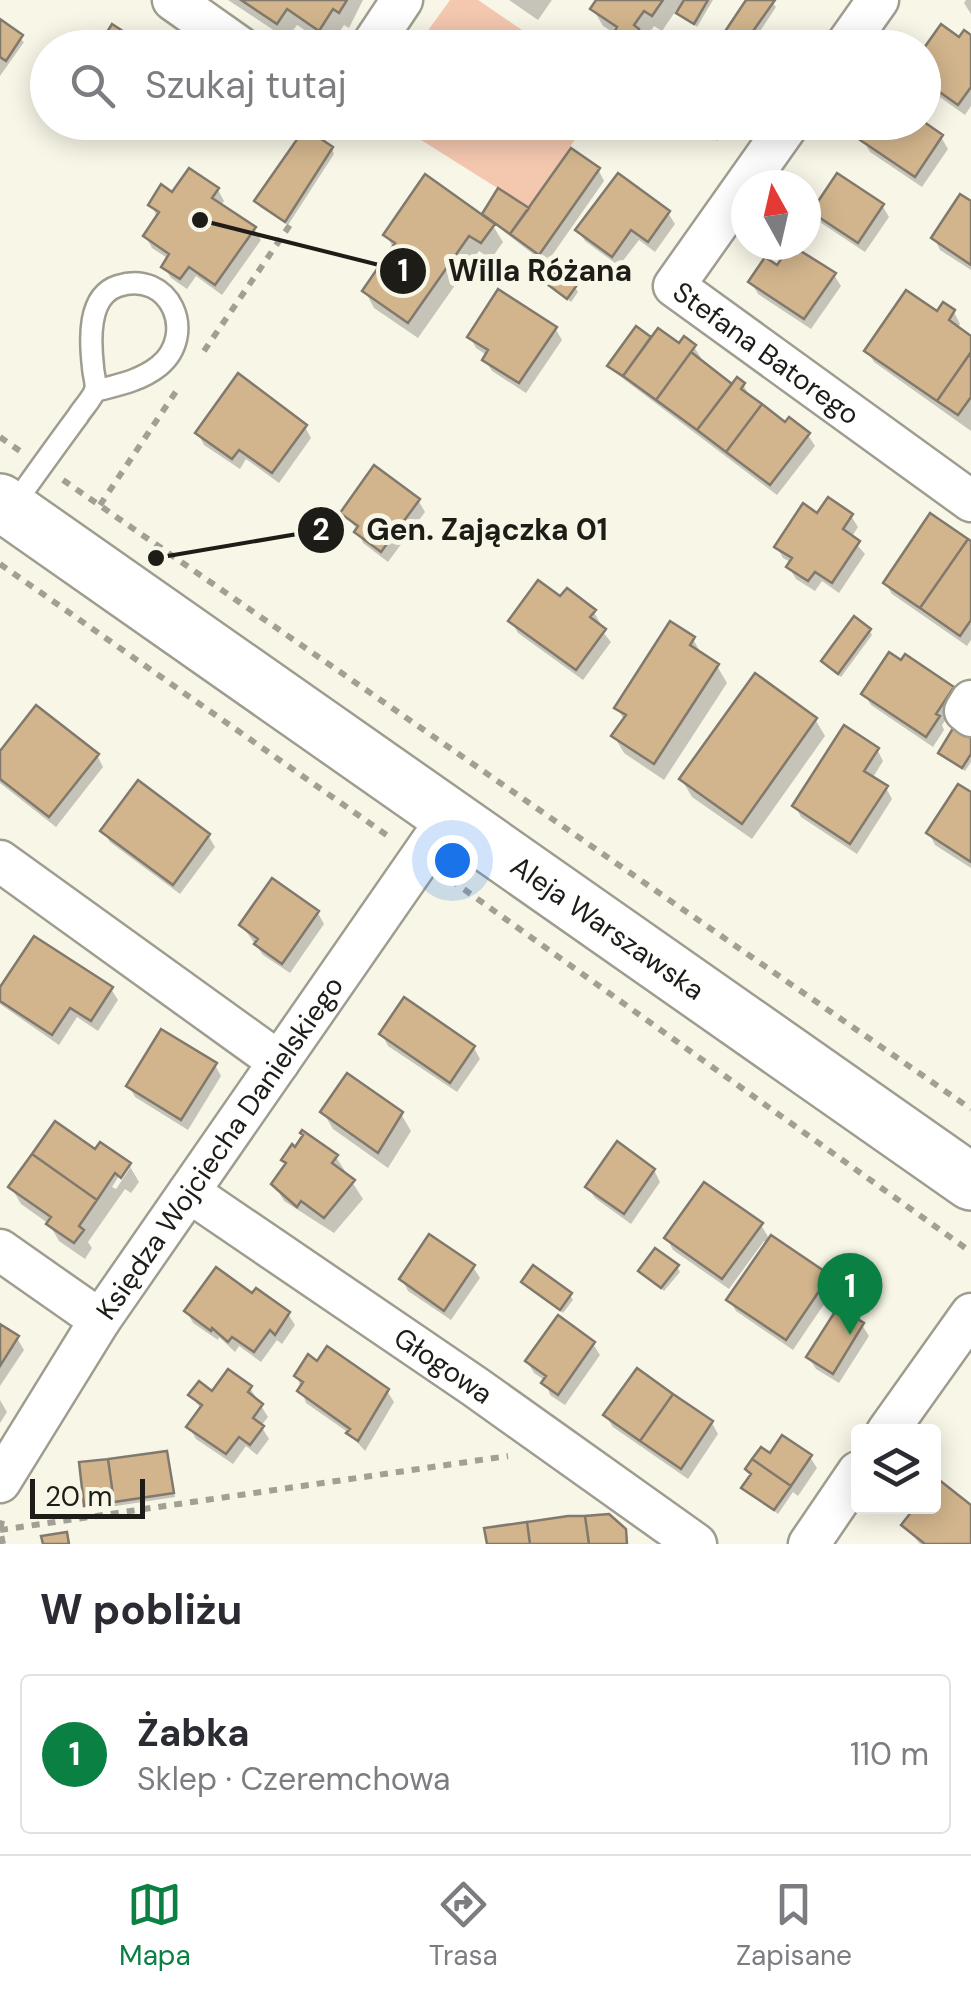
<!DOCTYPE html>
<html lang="pl">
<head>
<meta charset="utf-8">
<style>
	body { margin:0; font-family:"DM Sans",sans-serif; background:#f7f7f7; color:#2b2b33 }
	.controls { position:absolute; right:30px; bottom:30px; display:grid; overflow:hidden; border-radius:10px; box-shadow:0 5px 25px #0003 }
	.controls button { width:90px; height:90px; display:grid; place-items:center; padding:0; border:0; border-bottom:2px solid #e1e1e2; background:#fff; color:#2b2b33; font:50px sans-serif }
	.compass { position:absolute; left:731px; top:170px; width:90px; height:90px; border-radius:50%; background:#fff; box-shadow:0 5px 25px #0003; rotate:352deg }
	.scale { position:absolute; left:30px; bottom:25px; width:115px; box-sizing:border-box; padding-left:10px; border:5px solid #1d1c17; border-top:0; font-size:28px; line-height:35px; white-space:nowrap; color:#1d1c17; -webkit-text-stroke:8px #f8f6e7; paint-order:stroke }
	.you { position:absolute; left:452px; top:860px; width:35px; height:35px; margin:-25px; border:8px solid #fff; border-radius:50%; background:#1a73e8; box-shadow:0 0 0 15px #1a73e833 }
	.badge { display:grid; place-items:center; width:65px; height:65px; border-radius:50%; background:#0b8043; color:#fff; font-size:32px; font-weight:700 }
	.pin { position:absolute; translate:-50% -82px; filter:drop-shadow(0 2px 5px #0008) }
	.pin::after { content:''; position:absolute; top:52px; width:35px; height:30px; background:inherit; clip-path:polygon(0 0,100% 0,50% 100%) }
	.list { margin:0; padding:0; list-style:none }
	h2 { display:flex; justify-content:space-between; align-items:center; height:130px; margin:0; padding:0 40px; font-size:42px }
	h2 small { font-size:32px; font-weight:400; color:#7c7c81 }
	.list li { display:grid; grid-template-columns:65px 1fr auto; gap:30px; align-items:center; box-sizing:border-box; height:160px; margin:0 20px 20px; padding:0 20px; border:2px solid #e1e1e2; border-radius:10px }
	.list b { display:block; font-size:38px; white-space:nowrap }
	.list p { margin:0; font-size:32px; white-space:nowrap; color:#7c7c81 }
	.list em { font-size:32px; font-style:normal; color:#7c7c81 }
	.icon { flex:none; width:55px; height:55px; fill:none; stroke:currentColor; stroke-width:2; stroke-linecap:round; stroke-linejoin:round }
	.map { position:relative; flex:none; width:971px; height:1544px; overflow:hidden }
	.search { position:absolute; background:#fff; box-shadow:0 5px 25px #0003; left:30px; right:30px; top:30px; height:110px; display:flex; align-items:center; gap:25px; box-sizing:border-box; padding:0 35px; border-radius:55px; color:#7c7c81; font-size:38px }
	.sheet { height:310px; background:#fff }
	nav { display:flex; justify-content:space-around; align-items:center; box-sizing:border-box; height:140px; border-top:2px solid #e1e1e2; background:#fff; font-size:28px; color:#7c7c81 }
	nav a { display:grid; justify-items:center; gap:5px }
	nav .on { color:#0b8043 }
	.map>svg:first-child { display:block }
	.green { fill:#f4c7af }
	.shadow { fill:#0003; fill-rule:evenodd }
	.building { fill:#d2b58d; stroke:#82796d; stroke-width:2.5 }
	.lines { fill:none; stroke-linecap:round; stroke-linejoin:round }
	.lane-casing { stroke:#9f9d8f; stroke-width:25 }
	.street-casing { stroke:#9f9d8f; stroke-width:45 }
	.secondary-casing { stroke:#9f9d8f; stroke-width:60 }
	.path { stroke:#a2a095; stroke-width:6; stroke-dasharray:8 8; stroke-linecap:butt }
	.lane { stroke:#fff; stroke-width:20 }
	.street { stroke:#fff; stroke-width:40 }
	.secondary { stroke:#fff; stroke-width:55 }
	.labels { text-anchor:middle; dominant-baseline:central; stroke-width:10; stroke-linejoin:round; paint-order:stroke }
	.street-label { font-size:28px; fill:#1d1c17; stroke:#f8f6e7 }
	.leader { fill:none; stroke:#1d1c17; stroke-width:4 }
	.callout-dot { fill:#1d1c17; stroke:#f8f6e7; stroke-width:4 }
	.mark-label { font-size:30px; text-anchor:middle; font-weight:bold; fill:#fff }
	.callout-label { font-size:30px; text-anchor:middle; font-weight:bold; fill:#1d1c17; stroke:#f8f6e7; stroke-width:10; stroke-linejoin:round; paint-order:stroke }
</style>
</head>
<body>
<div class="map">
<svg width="971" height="1544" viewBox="0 0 971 1544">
	<rect width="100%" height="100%" fill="#f8f6e7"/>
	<path class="green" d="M450,0H478L547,47H416Z
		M394,123H586L529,208Z"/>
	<path class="shadow" d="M228,0H363L349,28L344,25L330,47L297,25L287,39Z
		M509,0H552L538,20Z
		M599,0H713L697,27L677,9L662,31L654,26L644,42L647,48H627L622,38L603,26L593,9Z
		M749,0H770L776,7L749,48H739L725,36Z
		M966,0H971V14L964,3Z
		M0,22L24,42L0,76Z
		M942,28L959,40L971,38V106L965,115L924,86V53Z
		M687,122H729L717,141Z
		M941,137L948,149L922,187L870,152L863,140Z
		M332,149L334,154L288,225L260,207L257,202Z
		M598,169L604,181L546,264L490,221L503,242L491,259L479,251L418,338L374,308L365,291L394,249L386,235L490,223L485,214L530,211Z
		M218,190L224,201L220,207L254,229L261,240L222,295L196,276L187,289L171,278L164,267L169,259L152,248L146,237L158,218L151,205L173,196Z
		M971,204V270L940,250L934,238Z
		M882,205L889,217L865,252L821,223L814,212Z
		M668,213L675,224L655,252L639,240L619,266L585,241L578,230Z
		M777,269L834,275L841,286L811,329L758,294L751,282Z
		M550,284L575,287L578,292L571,302Z
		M954,312L960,324L957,329L971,338V431L874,362L867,351L937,315Z
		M555,328L562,340L526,393L492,371L485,360L488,356L476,348L470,337Z
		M649,339L651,342L694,347L701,358L698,361L732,387L743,385L750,396L786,425L808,435L815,446L777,495L613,371L610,366Z
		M305,427L311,438L279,483L246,459L240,469L204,445L198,434Z
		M418,500L425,512L388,562L363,543L358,530L343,513Z
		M818,516H851L858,527L851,538L865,554L839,593L822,581L815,591L796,579L789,567L792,563L783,558L777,547Z
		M971,544V640L967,646L892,594L885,583Z
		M561,600L594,612L600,623L598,626L611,642L583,680L518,633L511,621Z
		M869,630L872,635L841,677L826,666L824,661Z
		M693,639L703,657L717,666L727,683L664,780L624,753L614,736L625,721L617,708Z
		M952,689L959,700L942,725L944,730L933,747L871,705L864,694Z
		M815,719L825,736L752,839L692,797L682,780Z
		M971,738V762L965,771L941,753Z
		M877,749L883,761L872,779L886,788L892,799L857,854L801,817L795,806Z
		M0,755H97L103,767L56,827L0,783Z
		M971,795V868L935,845L929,833Z
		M103,831L208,835L215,847L180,894L110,842Z
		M318,913L324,924L290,973L263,955L242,926Z
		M111,989L118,1000L98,1031L77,1017L59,1045L0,1004V992Z
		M382,1034L474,1048L480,1059L457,1092L388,1046Z
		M215,1065L221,1076L188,1130L135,1097L129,1086Z
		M323,1112L401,1114L411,1131L388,1168L333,1129Z
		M96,1153L129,1165L139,1182L131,1193L125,1189L88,1242L92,1248L85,1259L59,1241L49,1224L21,1204L11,1187ZM124,1168H130L116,1189L112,1187Z
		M336,1157L363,1199L334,1233L284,1201L274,1184L287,1165L284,1160Z
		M654,1170L660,1182L631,1224L595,1198L588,1187Z
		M761,1225L770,1240L828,1277L835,1288L793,1350L736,1311L729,1300L768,1243L764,1241L729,1289L673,1250L667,1238Z
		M473,1267L480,1278L451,1320L408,1291L402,1279Z
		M677,1267L680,1272L664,1291L641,1271Z
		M524,1282L570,1295L573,1300L563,1313Z
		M253,1297L288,1314L295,1325L282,1344L277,1340L261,1362L239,1346L235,1352L219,1337L218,1340L193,1323L187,1312Z
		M0,1325L17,1338L24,1350L0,1386Z
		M862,1325L869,1336L839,1383L816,1369L809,1358Z
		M593,1344L600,1355L565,1405L550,1395L546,1381L534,1373L527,1361Z
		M297,1376L387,1391L394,1402L365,1451L349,1433L306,1403Z
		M250,1388L268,1417L261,1426L269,1439L257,1455L246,1446L233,1464L196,1439L189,1427L202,1410L191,1396Z
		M0,1400L7,1412L0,1423Z
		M606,1416L712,1423L718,1434L688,1479L613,1427Z
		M166,1454L175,1497L90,1510L87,1505Z
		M770,1457H810L817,1468L798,1496L793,1492L778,1514L744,1488L751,1474L748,1470Z
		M939,1482L971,1508V1544H920L904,1525L934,1506V1489Z"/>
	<path class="building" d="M241,0H347L339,13L333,9L319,31L287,9L277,24Z
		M596,0H663L652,16L644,11L634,25L639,29L631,41L615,31L617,27L590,9Z
		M684,0H708L694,24L676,13Z
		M746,0H775L741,48L722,36Z
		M0,19L23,35L6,61L0,57Z
		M112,24L149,48H97Z
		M941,24L959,37L964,30L971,35V87L958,105L924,81V48Z
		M872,122H924L943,135L915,177L860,140Z
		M305,128L333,147L285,222L254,201Z
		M571,148L600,168L539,255L510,234Z
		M189,168L219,188L212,198L256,227L215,285L189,267L180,279L161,267L169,254L143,236L159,212L148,205L161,184L172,192Z
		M618,173L670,211L648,242L631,230L612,257L575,230Z
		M837,173L884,204L858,243L811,212Z
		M425,174L495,224L481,243L469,236L408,323L362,291L395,243L383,235Z
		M498,188L529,208L510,234L482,214Z
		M960,194L971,201V265L931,238Z
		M791,245L836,273L804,319L748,282L765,257L777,265Z
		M557,271L577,285L567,299L547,284Z
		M498,289L557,327L519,383L482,360L488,350L467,337Z
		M906,290L937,311L943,302L955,310L949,320L971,336V352L937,401L864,351Z
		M636,326L651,337L623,376L607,366Z
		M658,328L679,343L684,336L696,345L656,400L623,376Z
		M691,352L732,384L697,430L656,400Z
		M971,352V397L958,415L937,401Z
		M238,373L307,425L272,473L239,450L232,459L195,433Z
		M737,377L745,383L741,389L762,404L726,452L697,430Z
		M762,404L785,422L789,417L810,433L770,485L726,452Z
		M374,465L420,499L381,552L354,532L358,526L340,513Z
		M828,497L853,514L843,529L860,541L832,583L815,572L808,581L786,567L792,558L774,547L803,503L817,513Z
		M930,513L968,539L920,608L883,583Z
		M968,539L971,541V620L960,636L920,608Z
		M538,580L560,596L567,588L596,610L590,617L606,629L576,670L508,621Z
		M854,616L871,629L838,674L821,661Z
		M670,621L695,637L690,645L719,664L654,764L611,736L626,715L614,708Z
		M889,652L901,660L905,654L954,687L936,714L940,716L926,737L861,694Z
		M755,673L817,718L742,824L679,779Z
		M36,705L99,754L49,817L0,779V751Z
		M844,725L879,748L864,771L888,786L850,844L792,806Z
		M955,725L971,735V754L962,768L938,753Z
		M138,780L210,834L173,885L100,831Z
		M958,784L971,792V862L926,833Z
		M272,878L319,911L282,964L254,944L258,939L239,925Z
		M34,936L113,987L91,1021L70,1008L52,1035L0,1001V987Z
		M404,997L475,1046L450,1083L379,1034Z
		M161,1029L217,1063L181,1120L126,1086Z
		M347,1073L403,1112L378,1153L320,1112Z
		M55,1121L95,1149L100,1142L131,1163L121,1178L115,1173L97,1200L32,1154Z
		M302,1130L338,1155L332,1163L355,1180L324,1218L301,1201L297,1207L271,1184L286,1163L281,1160L292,1144L295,1147L303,1135L300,1133Z
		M617,1141L655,1169L624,1214L585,1187Z
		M32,1154L97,1200L79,1226L84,1230L74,1243L46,1224L51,1217L8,1187Z
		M704,1182L763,1223L722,1279L664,1238Z
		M429,1234L475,1265L444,1311L399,1279Z
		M771,1235L830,1275L786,1340L726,1300Z
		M655,1248L679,1265L661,1288L638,1271Z
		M533,1265L572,1293L560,1310L521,1282Z
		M216,1267L252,1293L256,1288L290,1312L275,1335L270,1330L254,1352L232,1337L228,1342L212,1328L211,1331L184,1311Z
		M838,1307L864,1323L833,1374L806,1357Z
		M558,1315L595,1342L558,1395L541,1383L546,1376L525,1361Z
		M0,1324L19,1336L0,1366Z
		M327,1346L389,1389L358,1441L346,1433L350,1429L297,1391L303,1382L294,1376L308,1354L317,1361Z
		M637,1368L673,1394L640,1441L603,1415Z
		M228,1369L252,1386L248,1392L263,1404L253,1418L264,1426L250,1445L239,1437L226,1454L186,1427L202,1405L188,1395L199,1381L212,1391Z
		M673,1394L713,1421L681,1469L640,1441Z
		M782,1435L812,1455L791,1486L752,1459L761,1447L770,1453Z
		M167,1451L174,1493L114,1502L108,1459Z
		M108,1459L114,1502L84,1506L79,1462Z
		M752,1459L791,1486L774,1510L741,1488L751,1474L745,1469Z
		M938,1479L971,1505V1544H925L901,1525L916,1506H934V1485Z
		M609,1514L626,1529L627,1544H589L585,1516Z
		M568,1516H585L589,1544H530L527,1522Z
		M527,1522L530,1544H487L484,1528Z
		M67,1532L69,1544H43L41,1536Z"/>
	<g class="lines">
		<defs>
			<path id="lane" d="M10,510C33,478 55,447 78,416C82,409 93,398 95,390C97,384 93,373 93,367C90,341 87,296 118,286C170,269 198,334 159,366C140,381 118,385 95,391"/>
			<g id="street">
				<path d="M173,0L241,48"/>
				<path d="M370,48L402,0"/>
				<path d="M844,48L878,0"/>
				<path id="s1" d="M790,122L674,286L971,501"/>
				<path d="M971,701L965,711L971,716"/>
				<path d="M0,861L279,1062"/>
				<path id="s2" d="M189,1192L474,1386L696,1544"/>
				<path d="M0,1250L100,1320"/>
				<path d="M887,1432L971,1314"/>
				<path id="s3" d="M0,1482L100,1320L448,818"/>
				<path d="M809,1544L858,1472"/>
			</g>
			<g id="secondary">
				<path id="s4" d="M0,502L971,1182"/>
			</g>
		</defs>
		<use href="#lane" class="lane-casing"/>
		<use href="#street" class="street-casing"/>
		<use href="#secondary" class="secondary-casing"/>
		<path class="path" d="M204,351L292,222
			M0,437L20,451
			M63,480L971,1109
			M100,505L177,390
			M0,564L388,836
			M451,880L971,1252
			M0,1530L508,1456
			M3,1544L0,1530L3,1516"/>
		<use href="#lane" class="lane"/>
		<use href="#street" class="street"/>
		<use href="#secondary" class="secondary"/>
	</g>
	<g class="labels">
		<g class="street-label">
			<text stroke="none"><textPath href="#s1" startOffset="315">Stefana Batorego</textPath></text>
			<text stroke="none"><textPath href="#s4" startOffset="742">Aleja Warszawska</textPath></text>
			<text stroke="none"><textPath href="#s3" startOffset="400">Księdza Wojciecha Danielskiego</textPath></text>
			<text stroke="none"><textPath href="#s2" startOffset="308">Głogowa</textPath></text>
		</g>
	</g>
	<path class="leader" d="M200 220L403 271M156 558L321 530"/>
	<g class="callout-dot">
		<circle cx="200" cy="220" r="10"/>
		<circle cx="156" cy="558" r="10"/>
		<circle cx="403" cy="271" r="25"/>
		<circle cx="321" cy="530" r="25"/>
	</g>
	<g class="mark-label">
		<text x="403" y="281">1</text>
		<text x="321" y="540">2</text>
	</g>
	<g class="callout-label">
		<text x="540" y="281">Willa Różana</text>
		<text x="487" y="540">Gen. Zajączka 01</text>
	</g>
</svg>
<div class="controls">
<button><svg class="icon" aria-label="layers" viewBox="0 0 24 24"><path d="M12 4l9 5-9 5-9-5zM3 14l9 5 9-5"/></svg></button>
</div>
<svg class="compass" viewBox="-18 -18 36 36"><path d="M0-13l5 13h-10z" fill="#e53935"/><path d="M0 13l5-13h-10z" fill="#7c7c81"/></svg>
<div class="scale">20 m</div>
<div class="you"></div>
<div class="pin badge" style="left:850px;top:1335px">1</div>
<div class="search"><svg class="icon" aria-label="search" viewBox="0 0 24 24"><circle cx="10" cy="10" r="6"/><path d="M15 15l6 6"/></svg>Szukaj tutaj</div>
</div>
<section class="sheet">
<h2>W pobliżu<small></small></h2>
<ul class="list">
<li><span class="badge">1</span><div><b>Żabka</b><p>Sklep · Czeremchowa</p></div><em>110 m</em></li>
</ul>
</section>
<nav>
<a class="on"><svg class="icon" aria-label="map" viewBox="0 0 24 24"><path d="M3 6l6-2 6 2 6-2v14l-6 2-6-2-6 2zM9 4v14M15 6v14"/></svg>Mapa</a>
<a><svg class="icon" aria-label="directions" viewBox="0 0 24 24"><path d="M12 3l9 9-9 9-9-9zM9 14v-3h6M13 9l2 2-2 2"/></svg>Trasa</a>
<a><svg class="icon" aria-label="saved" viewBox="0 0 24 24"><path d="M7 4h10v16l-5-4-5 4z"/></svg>Zapisane</a>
</nav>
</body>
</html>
